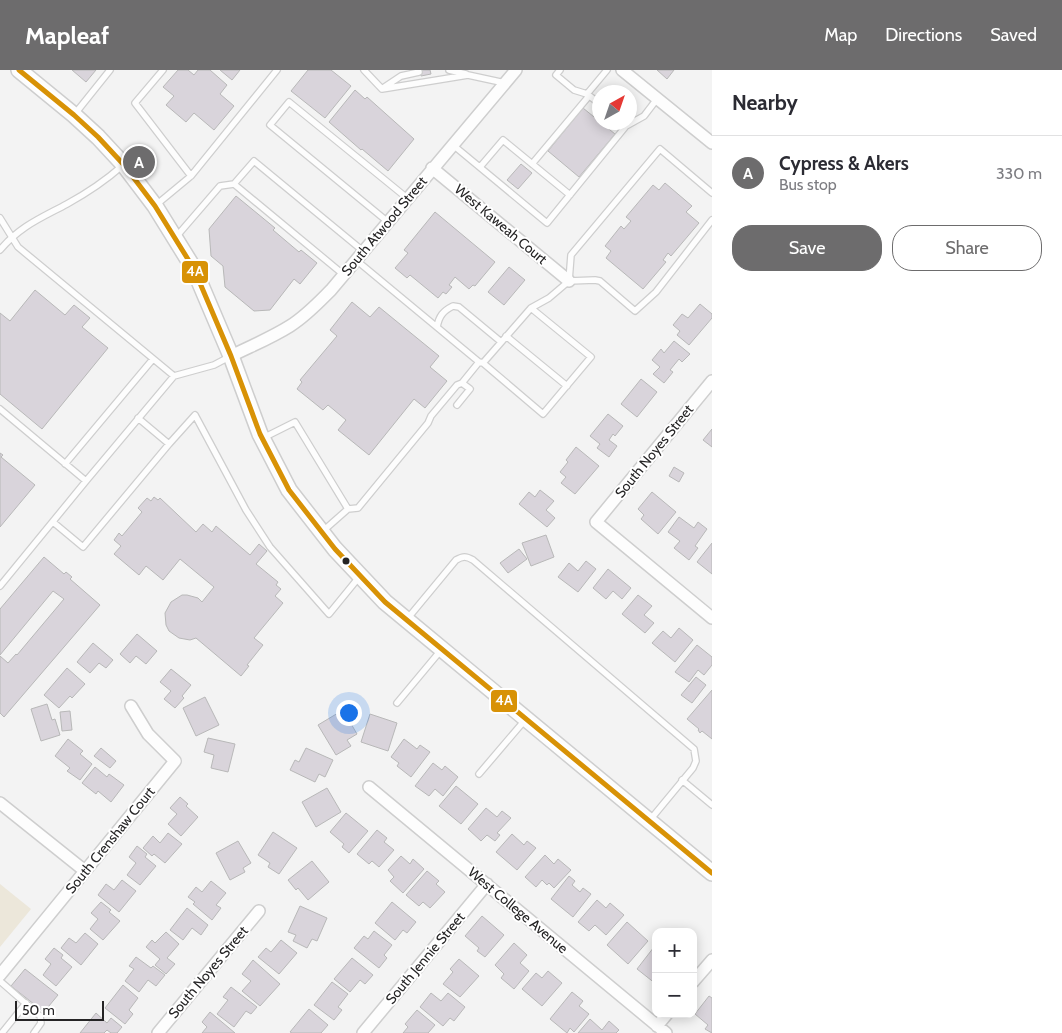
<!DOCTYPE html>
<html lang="en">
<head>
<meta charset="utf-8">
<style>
	body { margin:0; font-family:Cabin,sans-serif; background:#f7f7f7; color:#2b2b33 }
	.controls { position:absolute; right:15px; bottom:15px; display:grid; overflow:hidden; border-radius:10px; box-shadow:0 2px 12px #0003 }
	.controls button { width:45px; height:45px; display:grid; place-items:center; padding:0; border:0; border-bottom:1px solid #e1e1e2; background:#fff; color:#2b2b33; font:25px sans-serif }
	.compass { position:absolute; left:592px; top:15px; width:45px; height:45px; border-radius:50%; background:#fff; box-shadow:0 2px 12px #0003; rotate:40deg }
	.scale { position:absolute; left:15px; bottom:12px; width:89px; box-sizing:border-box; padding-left:5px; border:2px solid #252425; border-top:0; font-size:14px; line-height:18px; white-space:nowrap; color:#252425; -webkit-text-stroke:4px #fff; paint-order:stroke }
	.you { position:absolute; left:348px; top:642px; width:18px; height:18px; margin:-12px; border:4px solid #fff; border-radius:50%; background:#1a73e8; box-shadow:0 0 0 8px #1a73e833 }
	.badge { display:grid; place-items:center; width:32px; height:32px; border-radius:50%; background:#6d6c6d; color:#fff; font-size:16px; font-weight:700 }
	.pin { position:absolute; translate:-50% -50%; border:2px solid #fff; box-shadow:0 1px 5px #0006 }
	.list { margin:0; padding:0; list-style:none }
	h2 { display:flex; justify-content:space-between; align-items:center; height:65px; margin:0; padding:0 20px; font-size:21px }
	h2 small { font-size:16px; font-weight:400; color:#7c7c81 }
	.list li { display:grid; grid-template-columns:32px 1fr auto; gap:15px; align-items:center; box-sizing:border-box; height:75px; padding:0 20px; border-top:1px solid #e1e1e2 }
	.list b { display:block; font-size:19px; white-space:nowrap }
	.list p { margin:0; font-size:16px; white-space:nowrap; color:#7c7c81 }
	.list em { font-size:16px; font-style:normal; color:#7c7c81 }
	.actions { display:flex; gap:10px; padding:15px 20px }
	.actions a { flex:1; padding:11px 0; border:1px solid #6d6c6d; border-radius:20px; text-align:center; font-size:18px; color:#6d6c6d }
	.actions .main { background:#6d6c6d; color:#fff }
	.map { position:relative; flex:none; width:712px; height:963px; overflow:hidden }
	header { display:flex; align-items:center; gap:30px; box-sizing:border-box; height:70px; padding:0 25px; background:#6d6c6d; color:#fff }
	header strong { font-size:24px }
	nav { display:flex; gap:28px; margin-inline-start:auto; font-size:18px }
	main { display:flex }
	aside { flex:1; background:#fff }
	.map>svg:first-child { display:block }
	.green { fill:#ece7da }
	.building { fill:#d9d4db; stroke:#b8b8b8 }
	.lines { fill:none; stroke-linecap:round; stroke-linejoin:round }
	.lane-casing { stroke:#cecece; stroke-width:8 }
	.street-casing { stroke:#cecece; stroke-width:14 }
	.secondary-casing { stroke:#cecece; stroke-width:18 }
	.lane { stroke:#fdfdfd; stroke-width:5.5 }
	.street { stroke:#fdfdfd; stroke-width:11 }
	.secondary { stroke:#fdfdfd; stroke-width:15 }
	.bus-1-casing { stroke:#fff; stroke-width:9 }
	.bus-1 { stroke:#d89206; stroke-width:5 }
	.bus-dot { fill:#252425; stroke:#fff; stroke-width:2 }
	.labels { text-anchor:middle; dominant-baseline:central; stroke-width:4; stroke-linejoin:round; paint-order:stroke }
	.street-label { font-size:14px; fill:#252425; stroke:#fff }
	.line-badge { stroke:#fff; stroke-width:2 }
	.badge-label { font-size:14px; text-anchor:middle; font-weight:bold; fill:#fff }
</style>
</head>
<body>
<header>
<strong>Mapleaf</strong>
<nav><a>Map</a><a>Directions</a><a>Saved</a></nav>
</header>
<main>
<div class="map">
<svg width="712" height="963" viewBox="0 0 712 963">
	<rect width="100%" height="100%" fill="#f3f3f3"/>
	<path class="green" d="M0,814L31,839L0,877Z"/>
	<path class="building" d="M72,0H96L86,12Z
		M178,0H188L194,5L198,0H210L227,15L220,24L234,36L214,60L194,43L186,52L166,35L174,26L163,17Z
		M220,0H240L232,10Z
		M308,0H331L351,16L325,48L291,21Z
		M420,0H430L431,4L421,6Z
		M657,0H674L667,9Z
		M355,20L365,29L367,27L414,69L388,101L362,79L361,80L329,52Z
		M583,38L615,64L579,107L548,81Z
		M521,94L532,103L518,119L507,110Z
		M665,113L692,136L686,142L699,153L671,186L668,183L663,190L666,192L643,219L606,188L611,181L605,176L621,156L624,159L631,151L626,147L653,115L659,120Z
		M236,126L275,158L273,160L299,182L301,180L317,193L300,214L294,209L270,240L254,241L225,217L223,196L211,186L209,159Z
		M435,142L495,192L475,216L473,215L469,219L455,207L449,215L452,217L446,224L443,222L438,228L410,205L407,208L395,198L408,183L404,180Z
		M509,197L525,210L504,235L488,222Z
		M35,220L65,245L74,235L90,248L82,257L108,278L42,359L0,324V243L10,251Z
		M352,232L370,247L379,237L439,286L430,297L447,311L425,338L414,329L369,385L338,360L346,350L328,335L323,340L297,319L302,312L300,310L337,266L330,260Z
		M700,234L712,244V248L689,275L677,265L680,261L673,255L682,244L688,248Z
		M674,271L690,284L682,292L679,289L670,300L673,302L664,313L653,304L660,297L652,290L661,279L664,283Z
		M641,309L657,322L637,347L621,334Z
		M608,344L623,356L615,366L613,364L609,370L617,376L609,387L597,378L600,374L590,366Z
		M712,359V377L703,370Z
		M576,377L599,396L575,424L561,413L566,407L560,402L568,392L566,390Z
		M0,383L3,385L1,387L35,415L0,457Z
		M674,397L684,403L679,412L669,406Z
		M540,420L554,431L546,440L555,448L547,457L519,434L529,422L535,427Z
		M652,422L676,442L658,464L641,449L644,445L638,439Z
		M154,427L158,430L160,428L196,462L203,454L212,462L216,456L250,485L259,474L267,481L256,494L278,512L276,515L281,519L275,526L283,533L254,568L263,575L247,595L249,596L241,606L196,568L190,570L179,568L169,561L166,555L165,543L171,532L182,525H187L198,528L202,532L214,517L180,489L163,510L146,496L139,505L114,484L121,476L114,470L119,463L122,466L142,442L138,438L147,428L151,431Z
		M679,447L694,458L698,452L707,459L695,476L698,478L689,490L674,478L680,471L668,462Z
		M546,465L554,487L531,496L522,473Z
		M712,473V504L697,492Z
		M519,479L527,489L508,503L500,493Z
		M44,487L64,504L66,502L72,507L70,509L100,535L4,647L0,643V586L8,593L16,584L17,585L64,529L53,521L0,585V539Z
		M586,491L596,499L578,522L558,507L569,493L578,501Z
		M608,499L631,518L622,529L613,521L606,529L593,518Z
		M638,525L652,536L644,545L654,553L645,563L622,544Z
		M679,558L693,570L675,592L652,573L663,561L671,568Z
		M137,564L157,581L146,594L136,586L130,593L120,584Z
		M93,573L113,590L106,598L99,593L90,603L77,592Z
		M697,575L712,587V595L704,605L698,600L689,612L675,602Z
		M67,598L85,614L72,628L70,626L59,638L44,625Z
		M171,599L191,615L182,626L184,628L175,638L164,629L171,621L160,612Z
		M696,607L706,615L692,633L681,625Z
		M712,620V669L702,661L700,663L698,660L699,659L687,649Z
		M205,627L219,655L196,666L183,638Z
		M47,634L52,650L55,649L60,665L41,671L31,639Z
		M343,640L357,664L347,670L351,676L336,685L318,655Z
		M70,641L72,660L62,661L60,642Z
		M370,644L397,653L388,681L361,672Z
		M208,668L235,674L228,702L211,698L214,685L204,682Z
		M68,669L83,681L80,684L92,694L80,710L67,701L70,698L55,686Z
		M404,669L417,679L420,675L430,682L411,707L397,696L399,693L391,687Z
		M101,678L116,691L110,698L94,686Z
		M306,678L333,690L325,707L319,704L315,712L290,700L295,690L299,692Z
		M433,693L442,700L445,696L458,707L443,726L435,719L429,726L415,716Z
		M95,697L107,707L109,704L124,715L111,732L98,721L96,724L82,713Z
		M456,716L478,734L461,754L439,736Z
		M327,718L341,742L316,757L302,732Z
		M180,727L188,734L186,736L198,747L181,766L168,754L177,744L170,738Z
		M486,738L497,747L502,741L511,748L497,763L500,765L495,771L487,765L481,771L468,759Z
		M346,743L368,761L349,783L342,777L344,774L330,762Z
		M377,760L387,768L384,772L394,780L379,797L372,791L369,794L357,784Z
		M273,762L297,778L279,804L268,797L270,793L258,785Z
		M168,763L182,774L165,793L154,784L152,786L143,778L153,766L160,773Z
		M512,764L524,775L527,771L536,778L517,800L496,782Z
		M238,771L251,793L243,798L245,802L230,810L216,783Z
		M137,776L147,784L145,787L156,796L140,815L127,805L136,793L129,787Z
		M545,785L554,794L558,789L571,800L554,818L549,813L547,815L542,810L536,817L525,807Z
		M401,786L410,794L413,789L424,799L403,823L390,811L394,807L388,800Z
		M312,791L329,812L308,830L298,818L296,820L288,810Z
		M427,801L439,811L436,814L445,822L430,838L423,832L419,836L406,825Z
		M569,806L575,811L572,815L580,822L583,818L591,824L573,847L551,829Z
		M122,810L136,821L119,842L98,825L106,814L114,820Z
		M211,811L226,823L216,835L221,838L212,850L193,834L195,832L188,827L196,817L202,822Z
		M597,830L606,838L610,833L624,845L606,865L595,855L589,861L578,852Z
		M101,832L111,840L109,842L120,851L103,870L90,859L98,849L91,843Z
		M392,832L416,852L407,863L403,860L395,870L375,853Z
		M300,836L327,848L317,871L312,869L307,878L293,871L296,865L288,862Z
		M187,838L208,855L201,865L192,858L183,870L170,860Z
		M482,846L504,865L485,887L477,881L479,878L465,866Z
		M627,852L648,871L628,894L607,875Z
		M374,861L392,875L384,885L387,888L379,898L354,878L364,866L368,869Z
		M166,862L179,874L167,888L175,894L166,904L155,895L160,889L146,877L152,870L155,873Z
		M85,863L98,874L81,895L61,878L69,868L76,873Z
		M281,870L297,883L279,904L258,887L266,878L271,882Z
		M514,873L527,885L520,893L529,901L514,919L501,908L504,904L495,895Z
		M654,877L656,878V914L637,899Z
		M54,878L63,885L61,888L72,897L56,916L43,905L51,894L45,889Z
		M136,887L151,898L153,896L165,905L156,916L148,910L139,922L125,911L134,899L129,896Z
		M352,888L373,905L365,914L360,910L350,922L334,909Z
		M459,889L479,906L460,927L443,914L453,902L450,899Z
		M253,890L280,914L260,936L242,921L251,911L242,904Z
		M25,899L58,925L44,942L11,916Z
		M548,901L562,913L542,936L522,919L536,903L542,908Z
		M332,912L348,924L338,937L342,940L334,950L314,935Z
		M123,915L138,928L129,940L133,944L125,954L105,938Z
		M231,917L257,937L251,944L246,941L234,957L217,944L228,930L223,927Z
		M572,922L583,931L579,936L589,944L574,962L570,958L567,963L550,949Z
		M431,923L441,931L448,923L465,937L454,951L450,948L443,956L420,937Z
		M709,926L712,928V963L705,959L708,955L695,944Z
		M309,939L328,955L321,963H292L290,962Z
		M417,940L435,955L428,963H403L408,957L405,954Z
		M210,942L235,963H202L207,957L202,952Z
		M96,943L107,953L111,948L122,957L117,963H111L107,960L104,963H80Z
		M590,949L602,960L609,951L619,960L616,963H578Z"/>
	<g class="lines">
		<defs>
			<path id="lane" d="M364,0L382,19L468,5L505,13
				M449,0L466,4
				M560,0L556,5L574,20L587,24L600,34
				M383,18L401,6L419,2
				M587,24L607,0
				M74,45L110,0
				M622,52L626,56L644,46L657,29
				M453,75L547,153L626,56
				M532,94L589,26
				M480,97L503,70L570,125
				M191,106L277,0
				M234,114L254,91L363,181
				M156,135L191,106L135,33L163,0
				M0,148L18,177L174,306
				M388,152L270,55L289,32L407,128
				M176,167L220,116L234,114L344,205
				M0,180C20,156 41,148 67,134C87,123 105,111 122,96
				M356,190L479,292
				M569,211L571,185L660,79L712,123
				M531,238L549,228L569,211L595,210L600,211L635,241L656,222L712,150
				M437,257C439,246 443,241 453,236L459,237L500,271
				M506,266L567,316
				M457,335L470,319L462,313
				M0,339L86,411L174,306L214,295L231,286
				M138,348L169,374L195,345L246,440L270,477L329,544L360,506
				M263,368L295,352L348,439
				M65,394L153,289
				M53,452L83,477L169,374
				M323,461L348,439L358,438L428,353L431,346L457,315L462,313L479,292L483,293L531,238L591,287L543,344L483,293
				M0,516L86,411
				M408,548L456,490C463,486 466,486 473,490L694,679L696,691L693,698L650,750
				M397,633L442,579
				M479,704L525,650
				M682,710L712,735
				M0,911L40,946L41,953L34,963
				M2,963L26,933"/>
			<path id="street" d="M622,0L712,73
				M432,98L569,211
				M231,286C251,276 271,268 290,256C306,246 318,233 331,220L516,0
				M712,311L596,452L712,548
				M369,717L666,963
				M0,733L85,801
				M0,905L175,691L148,664L131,636
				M693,912L712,890
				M657,956L667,944
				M158,963L259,841
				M363,963L487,814"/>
			<path id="secondary" d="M19,0L74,45L98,67L124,95L155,136L194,199L231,286L260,364L289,420L335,479L385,532L712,803"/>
		</defs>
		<use href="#lane" class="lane-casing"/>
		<use href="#street" class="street-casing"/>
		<use href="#secondary" class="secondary-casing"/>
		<use href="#lane" class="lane"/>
		<use href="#street" class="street"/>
		<use href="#secondary" class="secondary"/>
		<defs>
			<path id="bus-1" d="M19,0L74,45L98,67L124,95L155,136L194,199L231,286L260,364L289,420L335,479L385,532L712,803"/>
		</defs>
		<use href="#bus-1" class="bus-1-casing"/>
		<use href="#bus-1" class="bus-1"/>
	</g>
	<circle class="bus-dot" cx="346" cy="491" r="4.5"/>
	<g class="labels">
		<g class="street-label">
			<text transform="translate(501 154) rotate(40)">West Kaweah Court</text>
			<text transform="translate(384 156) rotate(-50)">South Atwood Street</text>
			<text transform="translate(654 381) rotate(-51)">South Noyes Street</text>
			<text transform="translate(110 770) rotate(-51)">South Crenshaw Court</text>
			<text transform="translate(518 840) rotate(40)">West College Avenue</text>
			<text transform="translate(425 888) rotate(-50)">South Jennie Street</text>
			<text transform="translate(208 902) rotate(-50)">South Noyes Street</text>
		</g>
	</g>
	<g class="line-badge">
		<rect x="181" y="190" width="28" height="24" rx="5" fill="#d89206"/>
		<rect x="490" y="619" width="28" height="24" rx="5" fill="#d89206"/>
	</g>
	<g class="badge-label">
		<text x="195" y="206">4A</text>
		<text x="504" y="635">4A</text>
	</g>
</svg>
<div class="controls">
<button>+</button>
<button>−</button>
</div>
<svg class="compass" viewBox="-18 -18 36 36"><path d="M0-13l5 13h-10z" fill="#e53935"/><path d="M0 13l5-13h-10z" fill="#7c7c81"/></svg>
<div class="scale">50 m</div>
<div class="you"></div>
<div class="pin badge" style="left:139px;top:92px">A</div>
</div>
<aside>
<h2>Nearby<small></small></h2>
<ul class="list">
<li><span class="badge">A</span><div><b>Cypress &amp; Akers</b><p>Bus stop</p></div><em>330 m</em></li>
</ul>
<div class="actions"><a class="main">Save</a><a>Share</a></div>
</aside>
</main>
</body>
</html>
